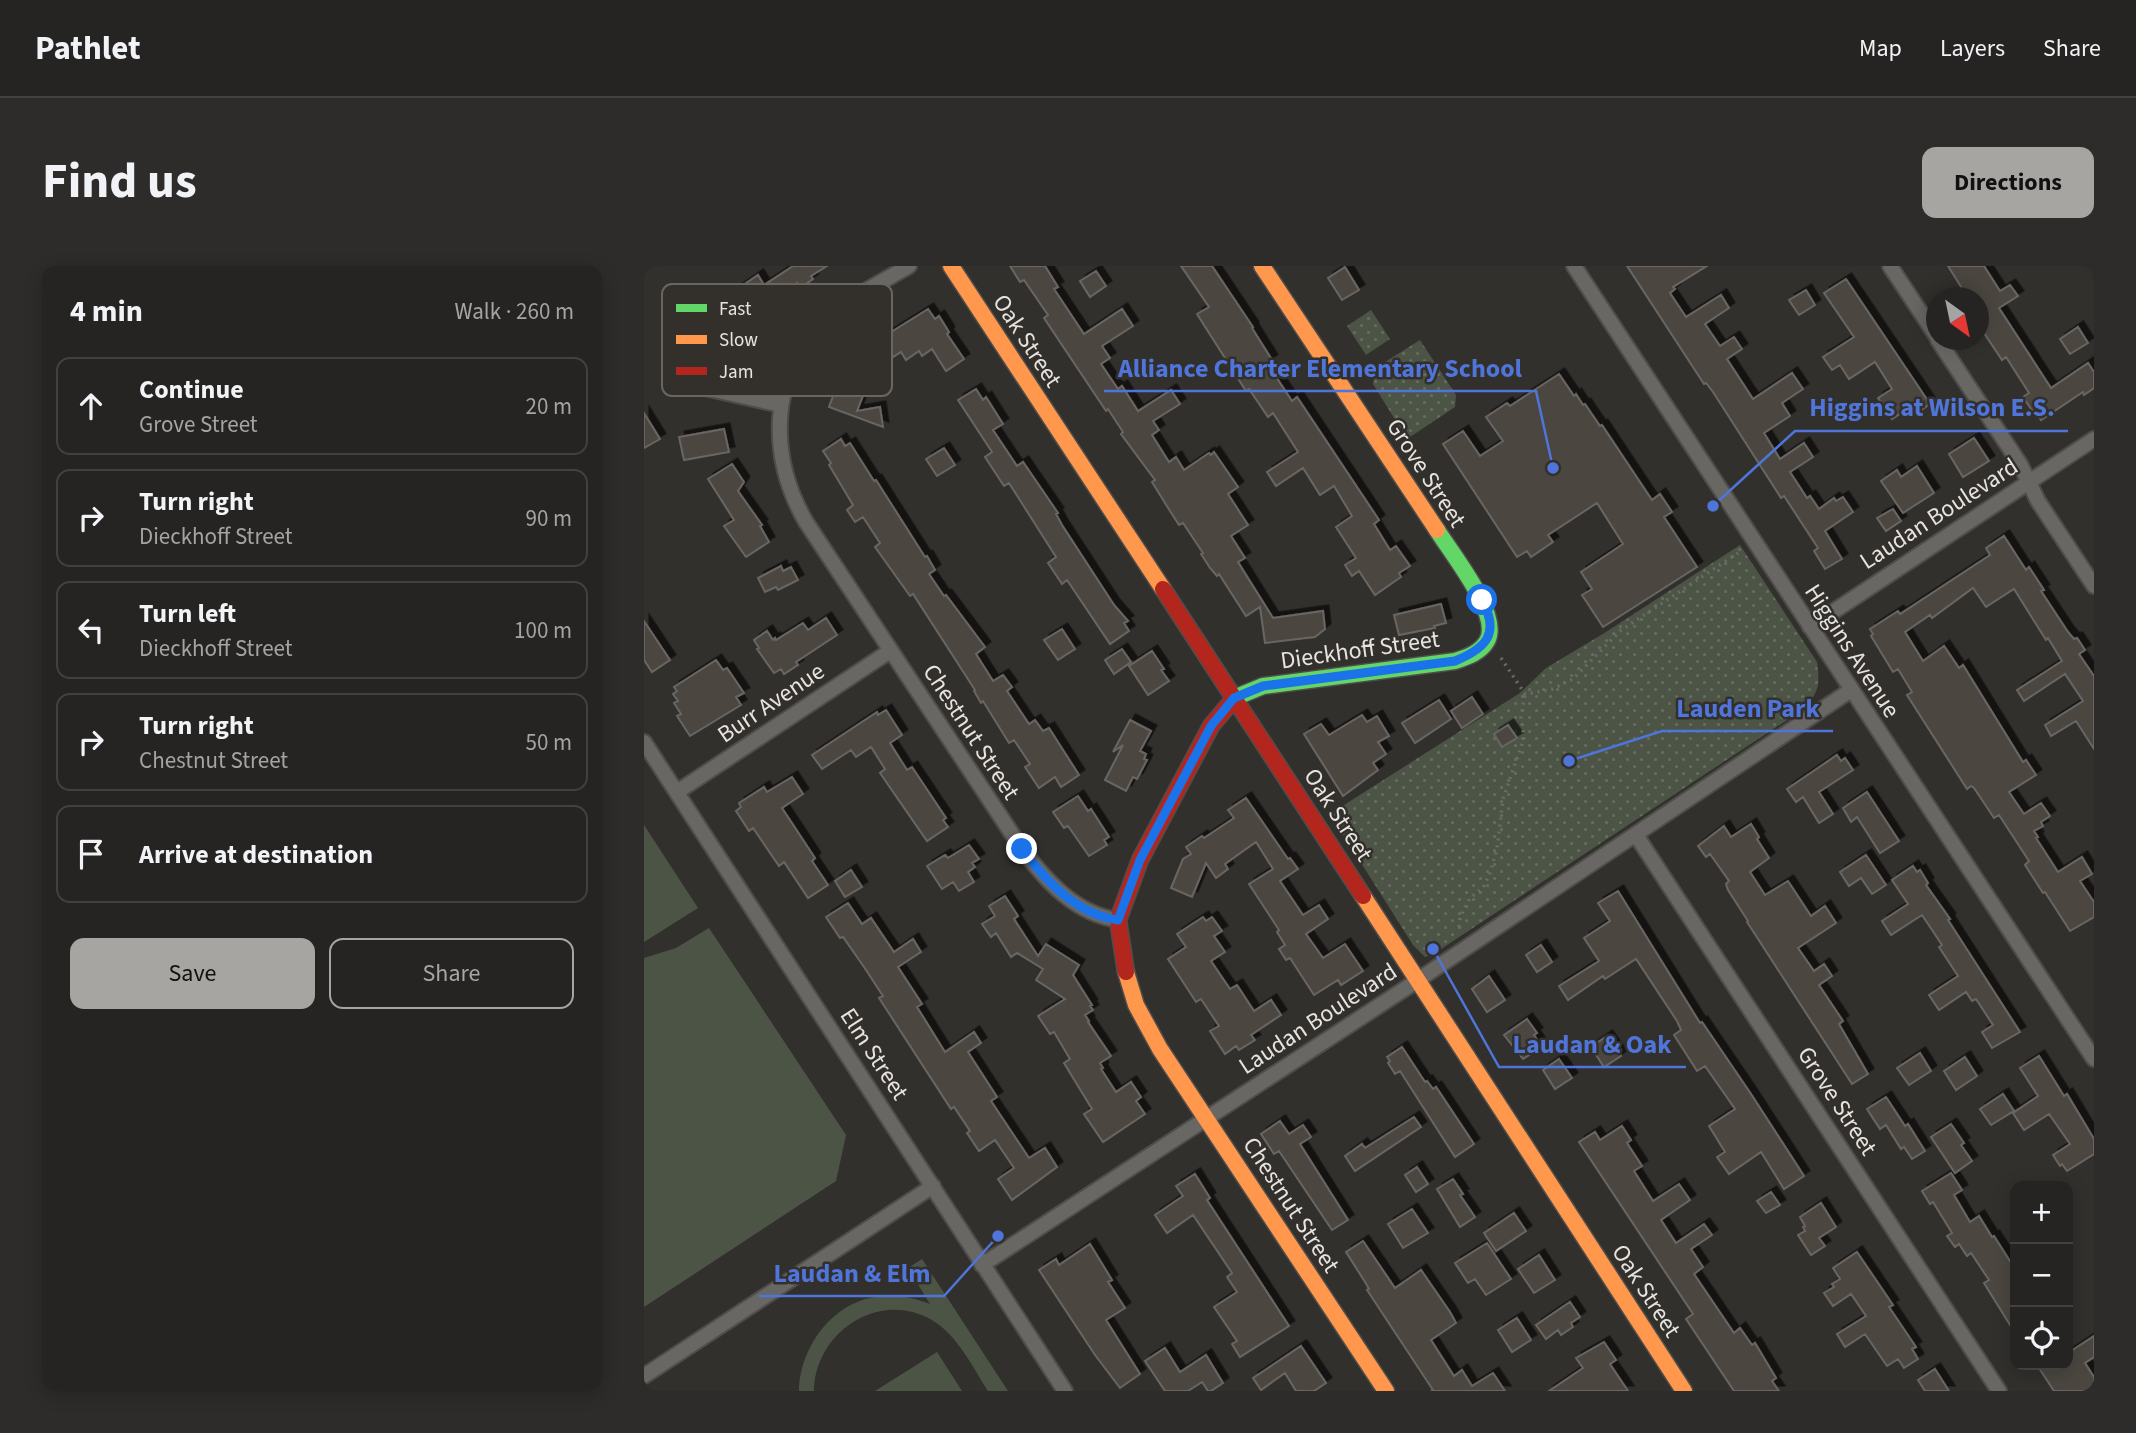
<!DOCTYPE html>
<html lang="en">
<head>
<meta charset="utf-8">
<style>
	body { margin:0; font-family:"Source Sans 3",sans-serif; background:#2e2c2a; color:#f1f3f6 }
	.controls { position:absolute; right:21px; bottom:21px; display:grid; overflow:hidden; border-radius:14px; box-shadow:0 4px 18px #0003 }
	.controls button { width:63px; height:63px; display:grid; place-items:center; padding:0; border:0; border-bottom:2px solid #424140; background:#262422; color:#f1f3f6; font:35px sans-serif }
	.compass { position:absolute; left:1282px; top:21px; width:63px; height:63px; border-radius:50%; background:#262422; box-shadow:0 4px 18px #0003; rotate:147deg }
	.stop { position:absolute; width:21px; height:21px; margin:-16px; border:5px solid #1a73e8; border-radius:50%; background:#fff }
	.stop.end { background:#1a73e8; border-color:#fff; box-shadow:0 2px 7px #0008 }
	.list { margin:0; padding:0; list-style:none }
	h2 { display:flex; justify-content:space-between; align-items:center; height:91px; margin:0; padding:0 28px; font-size:30px }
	h2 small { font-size:23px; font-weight:400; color:#a4a4a5 }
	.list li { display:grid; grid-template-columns:46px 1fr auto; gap:21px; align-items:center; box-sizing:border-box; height:98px; margin:0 14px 14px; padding:0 14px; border:2px solid #424140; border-radius:14px }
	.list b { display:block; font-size:26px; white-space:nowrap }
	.list p { margin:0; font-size:23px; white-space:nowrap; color:#a4a4a5 }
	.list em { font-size:23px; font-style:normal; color:#a4a4a5 }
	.actions { display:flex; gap:14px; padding:21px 28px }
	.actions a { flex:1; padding:16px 0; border:2px solid #a7a5a2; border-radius:14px; text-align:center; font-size:24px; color:#a7a5a2 }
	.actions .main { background:#a7a5a2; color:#111 }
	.icon { flex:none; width:38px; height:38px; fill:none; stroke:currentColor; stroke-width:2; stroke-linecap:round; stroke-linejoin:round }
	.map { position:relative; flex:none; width:1450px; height:1125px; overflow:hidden; border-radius:14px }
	header { display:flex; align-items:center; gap:42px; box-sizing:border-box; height:98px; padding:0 35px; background:#262422; border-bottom:2px solid #424140 }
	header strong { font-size:33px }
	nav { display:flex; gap:38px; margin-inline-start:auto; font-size:24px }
	.intro { display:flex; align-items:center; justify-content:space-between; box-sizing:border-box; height:168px; padding:0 42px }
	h1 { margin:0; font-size:49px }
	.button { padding:18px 32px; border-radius:14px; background:#a7a5a2; color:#111; font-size:24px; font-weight:700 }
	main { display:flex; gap:42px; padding:0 42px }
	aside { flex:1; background:#262422; border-radius:14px; box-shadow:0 4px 18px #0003 }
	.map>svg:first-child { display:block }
	.green { fill:url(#green-dots) }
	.pitch { fill:#4c5446 }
	.building { fill:#4b4741; stroke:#686664; stroke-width:2; filter:url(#shadow) }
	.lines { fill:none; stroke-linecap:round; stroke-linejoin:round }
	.street-casing { stroke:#4f4d4a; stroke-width:18 }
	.fast-casing { stroke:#4f4d4a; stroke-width:19 }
	.slow-casing { stroke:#4f4d4a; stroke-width:19 }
	.jam-casing { stroke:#4f4d4a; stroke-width:19 }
	.path { stroke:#6c6b68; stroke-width:3.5; stroke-dasharray:2 5; stroke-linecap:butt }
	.street { stroke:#686764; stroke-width:14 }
	.fast { stroke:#63d668; stroke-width:16 }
	.slow { stroke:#ff974d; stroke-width:16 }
	.jam { stroke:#b3261e; stroke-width:16 }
	.route { stroke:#1a73e8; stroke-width:9 }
	.labels { text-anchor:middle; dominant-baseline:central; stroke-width:5; stroke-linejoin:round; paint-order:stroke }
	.street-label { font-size:24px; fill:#e6e4e1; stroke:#33302c }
	.key { fill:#33302c; stroke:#696662; stroke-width:2 }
	.key-label { font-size:19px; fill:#e6e4e1 }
	.leader { fill:none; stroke:#4f74da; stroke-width:2.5 }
	.callout-dot { fill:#4f74da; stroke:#33302c; stroke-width:2.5 }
	.callout-label { font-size:26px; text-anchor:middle; font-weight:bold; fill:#4f74da; stroke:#33302c; stroke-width:5; stroke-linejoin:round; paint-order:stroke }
</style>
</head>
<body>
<header>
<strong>Pathlet</strong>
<nav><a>Map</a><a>Layers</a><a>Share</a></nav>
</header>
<div class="intro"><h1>Find us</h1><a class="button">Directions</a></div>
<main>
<aside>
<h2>4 min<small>Walk · 260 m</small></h2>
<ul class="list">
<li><svg class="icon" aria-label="ahead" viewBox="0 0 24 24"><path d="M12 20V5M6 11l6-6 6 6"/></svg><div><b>Continue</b><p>Grove Street</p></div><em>20 m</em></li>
<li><svg class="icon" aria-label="right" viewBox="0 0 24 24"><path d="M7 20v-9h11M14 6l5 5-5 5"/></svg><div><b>Turn right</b><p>Dieckhoff Street</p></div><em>90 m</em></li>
<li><svg class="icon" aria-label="left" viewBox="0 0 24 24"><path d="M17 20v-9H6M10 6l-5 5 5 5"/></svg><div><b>Turn left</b><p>Dieckhoff Street</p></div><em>100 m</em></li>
<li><svg class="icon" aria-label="right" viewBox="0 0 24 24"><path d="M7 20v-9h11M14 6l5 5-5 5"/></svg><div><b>Turn right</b><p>Chestnut Street</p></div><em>50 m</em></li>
<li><svg class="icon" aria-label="arrive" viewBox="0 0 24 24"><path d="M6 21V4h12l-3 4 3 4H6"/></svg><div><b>Arrive at destination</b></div></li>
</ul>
<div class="actions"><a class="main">Save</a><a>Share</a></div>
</aside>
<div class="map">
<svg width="1450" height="1125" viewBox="0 0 1450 1125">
	<defs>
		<pattern id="green-dots" width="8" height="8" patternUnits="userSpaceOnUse" patternTransform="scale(1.75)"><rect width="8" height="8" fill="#4c5446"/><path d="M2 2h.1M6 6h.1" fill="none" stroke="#666c60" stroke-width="1.8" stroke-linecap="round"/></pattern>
		<filter id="shadow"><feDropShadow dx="5.5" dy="-5.5" stdDeviation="0" flood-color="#0009"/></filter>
	</defs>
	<rect width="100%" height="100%" fill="#32302d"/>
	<path class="green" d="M727,44L746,73L722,89L703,60Z
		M776,74L812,129L811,141L763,173L729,118L733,101Z
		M1096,279L1173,396C1176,419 1175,425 1161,442L791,687L781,691L769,679L686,548L876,427L902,402L962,366Z"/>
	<path class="pitch" d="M0,559L54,642L0,676Z
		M65,662L202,869L192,915L0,1041V692L32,682Z
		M278,993L364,1125H344C328,1100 314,1070 288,1054C234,1023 171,1067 170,1125H155C156,1078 193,1030 243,1030C259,1029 272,1033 286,1038L264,1002Z
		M293,1086L318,1125H231Z"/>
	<path class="building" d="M149,0H183L167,10L169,13L156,22L153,17L130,33L132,36L110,52L92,24L114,9L120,19Z
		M366,0H401L414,21L410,23L440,68L478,43L489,60L458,80L466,92L457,98L474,123L478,120L494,145L527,124L536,138L509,155L515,164L508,169L525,196L532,191L540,204L565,187L567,189L570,186L594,221L584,228L604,259L587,270L601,292L594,296L629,352L679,345L681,363L671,371L621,377L616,341L602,350L575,308L573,310L566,302L557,288L559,287L539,257L535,259L526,245L508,216L511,214L477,168L479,166L464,143L462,145L400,52L404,49L380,14L376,16Z
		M537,0H568L609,61L608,62L628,94L623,97L648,135L653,131L735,254L730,258L746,284L752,280L766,300L755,307L757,311L731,329L715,305L708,310L701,299L712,292L692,261L708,250L690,220L676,229L659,202L632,220L623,206L654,186L629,147L624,151L605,123L602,125L553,48L565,41Z
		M983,0H1063L1029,21L1031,23L1026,27L1042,51L1077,29L1085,42L1061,58L1076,80L1090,71L1098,83L1083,93L1109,133L1148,107L1159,123L1138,137L1146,150L1120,167L1136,193L1160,177L1169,191L1146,206L1163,232L1166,230L1175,243L1190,232L1192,235L1199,231L1209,246L1181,265L1198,293L1181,303L1170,285L1174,282L1140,230L1137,232L1069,126L1062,117L1060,118Z
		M1304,0H1340L1356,25L1366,19L1374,30L1355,42L1407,122L1444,97L1450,106V122L1440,129L1439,126L1397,154L1391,145L1389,146L1379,131L1385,127L1362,91L1358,94L1334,58V32H1324Z
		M701,1L715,24L698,34L684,12Z
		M452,5L462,20L446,31L436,15Z
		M1202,13L1286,138L1270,149L1265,142L1248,153L1234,132L1248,123L1231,96L1205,113L1196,99L1188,104L1179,91L1210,71L1180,27Z
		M1162,24L1171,39L1155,49L1145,34Z
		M284,43L291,53L295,50L305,66L303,68L320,93L302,105L288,83L278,90L275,85L262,94L257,86L232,102L237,109L224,117L211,96L223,88L220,83Z
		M1434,61L1444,77L1426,88L1416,73Z
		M915,108L930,130L932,128L939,139L941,138L956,160L958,159L1008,234L1016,228L1028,246L1020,251L1053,301L959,361L938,329L948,323L937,306L979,278L953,237L904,269L909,276L887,291L883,285L873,291L799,178L819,165L836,190L859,175L842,151L863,137L866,140Z
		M194,117L220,127L213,145L236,141L239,161L185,141Z
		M332,123L339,134L342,131L359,158L349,164L373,200L379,196L414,247L412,248L418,259L470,339L484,355L480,357L485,365L466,378L423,314L418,318L404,297L412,291L365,217L360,220L341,191L348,186L314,134Z
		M0,147L16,173L0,182Z
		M80,163L85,186L40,194L35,171Z
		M1330,172L1345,195L1319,211L1305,188Z
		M197,173L201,180L206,177L230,215L232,214L281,291L283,290L291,304L285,308L300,330L302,329L341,381L332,388L349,415L359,409L368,421L363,425L385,458L391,454L399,465L405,462L435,509L417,521L411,511L395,522L381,501L386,498L370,474L365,477L339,435L337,437L330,425L331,424L269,328L266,330L231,281L236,277L219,251L211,256L203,244L209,239L185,199L187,197L179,185Z
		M300,182L311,199L293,210L282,193Z
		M88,198L100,216L94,225L118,259L116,260L125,276L102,291L80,260L90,254L64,213Z
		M1273,200L1290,227L1259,247L1237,215L1253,204L1257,211Z
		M1249,243L1257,255L1242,265L1233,252Z
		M1360,270L1382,304L1385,301L1400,324L1397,325L1424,366L1430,373L1433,372L1441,384L1435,388L1450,410V483L1432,455L1407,470L1401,459L1439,435L1421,408L1380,435L1373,424L1418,395L1404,372L1402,374L1370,323L1342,341L1329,322L1288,352L1286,349L1261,366L1279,395L1300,380L1315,402L1319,399L1379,496L1382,494L1392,509L1365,526L1380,548L1397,537L1406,550L1397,556L1399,560L1390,565L1394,571L1392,572L1414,606L1438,591L1448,608L1436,615L1450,636V651L1426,665L1401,626L1399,627L1381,599L1385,595L1355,549L1350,552L1330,522L1327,520L1323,523L1263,429L1268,426L1254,403L1249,406L1227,370L1229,368L1226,363L1254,345L1256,348L1346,289L1342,282Z
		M137,300L139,305L147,301L154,314L134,324L132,321L121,326L114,312Z
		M797,338L802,357L790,360L791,362L755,369L750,349Z
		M182,352L193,369L152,396L154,399L140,408L137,403L130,407L113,383L115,382L110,374L123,365L129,374L131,372L132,374L159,357L164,364Z
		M0,355L26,394L8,406L0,394Z
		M418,363L431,383L414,394L400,374Z
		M478,383L487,396L470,408L461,394Z
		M508,385L520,403L517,404L525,415L504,429L485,400Z
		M72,394L79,404L83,402L100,427L92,431L97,439L46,470L33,450L37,448L30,437L34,435L29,428L33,425L30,421Z
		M828,431L839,448L818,462L807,445Z
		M795,434L807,453L771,477L758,457Z
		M242,444L258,469L246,477L263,504L268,501L302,552L299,554L304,561L283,575L236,507L241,503L227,481L212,491L207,484L178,503L168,489L233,446L234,449Z
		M718,449L723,456L733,450L745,470L734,476L742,488L729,497L734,504L699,530L660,468L677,458L685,469Z
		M486,454L507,465L496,485L502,488L500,493L503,494L493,513L489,511L482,525L461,514L479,479L469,486Z
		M864,459L873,472L858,481L850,468Z
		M1193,489L1197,495L1201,492L1209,504L1175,526L1189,548L1175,557L1159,531L1152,536L1143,523Z
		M148,511L159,528L138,542L171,592L168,595L184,619L164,632L140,596L135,600L109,562L105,565L92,545L97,541L95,537L120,521L123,526Z
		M1223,526L1255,575L1236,587L1213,551L1207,556L1199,542Z
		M434,530L444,545L447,543L465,571L460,574L463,579L445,590L424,560L420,562L409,546Z
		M602,532L644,593L646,592L654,603L636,615L659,649L675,639L684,653L662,668L679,692L701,678L719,705L697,719L694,714L670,729L646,692L642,694L635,683L641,679L633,666L635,664L605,618L629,603L612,576L581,598L584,603L572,612L562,597L548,631L527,622L539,593L547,588L542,581L558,570L560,572L590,552L584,544Z
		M1107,558L1115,571L1113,573L1125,592L1106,606L1121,629L1144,615L1167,650L1181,640L1192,657L1154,682L1170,705L1180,698L1188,710L1175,719L1199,755L1195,758L1224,808L1208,818L1103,656L1104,655L1084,624L1082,618L1085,615L1066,588L1062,591L1054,580L1080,560L1087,571Z
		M325,579L335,593L328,597L331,601L324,606L330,616L315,625L309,616L298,623L283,600L301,589L304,592Z
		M1222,589L1242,619L1228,628L1217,612L1205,620L1196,606Z
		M1269,600L1273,606L1276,604L1284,617L1282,619L1306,653L1304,654L1376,766L1348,782L1338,766L1349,759L1332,733L1328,735L1322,726L1295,744L1285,729L1314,710L1295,681L1298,679L1278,649L1247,669L1238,655L1264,638L1248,614Z
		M207,604L218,621L201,631L191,615Z
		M974,625L1056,757L1058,756L1107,828L1160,910L1140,923L1117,886L1085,908L1073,891L1081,886L1065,860L1091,843L1061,800L1053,805L1030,769L1037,764L1033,755L992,693L961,713L959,710L924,734L915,720L955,695L940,672L966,655L954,637Z
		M361,630L374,650L370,653L394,690L402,678L435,699L429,709L448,739L446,740L449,744L441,749L445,755L444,756L467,790L456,797L459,802L457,803L472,826L487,816L497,831L492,835L501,848L459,876L440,848L448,843L420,797L426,793L410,766L406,768L394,750L421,733L392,714L399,703L373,687L367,691L352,667L347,671L338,658L351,650L345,640Z
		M204,637L218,658L227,652L250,686L269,673L277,686L254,701L278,738L273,741L301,786L330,766L337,777L324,786L353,831L347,835L385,892L401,882L413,901L368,934L354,913L370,902L351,874L335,885L323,867L326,865L310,841L307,843L235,732L239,730L220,701L199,671L196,672L182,651Z
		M559,651L562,655L568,651L578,665L570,670L581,686L567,695L586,723L593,719L610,745L627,734L637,749L607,769L611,774L595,784L592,780L581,788L566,765L575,760L557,733L552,736L524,693L542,681L533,668Z
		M897,679L908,696L893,706L882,689Z
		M845,710L861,734L843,746L828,723Z
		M883,753L893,767L890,769L898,781L879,793L860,769Z
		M963,770L977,790L960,801L947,781Z
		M758,781L781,816L783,815L789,823L792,821L830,878L811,891L756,805L751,808L744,797L746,795L743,791Z
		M1276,787L1287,805L1265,819L1253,802Z
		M1395,790L1420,830L1423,828L1450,873V888L1423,905L1418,898L1416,900L1409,889L1426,878L1405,848L1380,864L1369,847L1394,830L1376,802Z
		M1321,791L1333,810L1312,824L1300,805Z
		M915,793L928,812L911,823L899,804Z
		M1359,828L1370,845L1347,859L1336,843Z
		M1242,831L1261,860L1264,858L1281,885L1268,893L1260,881L1257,883L1242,859L1236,863L1223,843Z
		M770,851L777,861L711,905L701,890L718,878L721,882Z
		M636,855L645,868L659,859L667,871L656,878L704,954L688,964L635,885L630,888L617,868Z
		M1307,858L1320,877L1317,879L1328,895L1311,907L1287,871Z
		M978,860L987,874L983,877L998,900L990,905L1009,935L1035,918L1046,934L1017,954L1032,977L1060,958L1068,969L1047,983L1059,1001L1050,1008L1090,1067L1096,1062L1108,1079L1111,1077L1132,1112L1128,1115L1135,1125H1090L1042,1053L1049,1048L935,876L951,866L956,874Z
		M773,901L784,918L772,926L761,909Z
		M1307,907L1318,924L1310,929L1326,956L1335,950L1348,971L1350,970L1371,1003V1067L1340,1017L1345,1014L1327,987L1323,990L1315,978L1311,981L1303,970L1308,967L1289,936L1286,938L1278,925Z
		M551,908L566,932L563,934L645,1060L596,1091L588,1078L593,1075L570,1041L593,1026L583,1011L588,1007L549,949L523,967L511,949L539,930L532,920Z
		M809,913L819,928L816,929L831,951L816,961L793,923Z
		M1127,926L1136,939L1122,947L1113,935Z
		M1177,937L1192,961L1175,972L1181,980L1167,989L1154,969L1161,965L1159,961L1161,960L1156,951Z
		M768,943L784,967L759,982L744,958Z
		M870,947L882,965L852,985L840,967Z
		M719,975L751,1022L777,1004L806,1046L812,1057L787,1074L810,1110L818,1104L828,1120L849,1107L861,1125H787L789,1124L723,1024L725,1023L721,1016L702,986Z
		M843,977L867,1013L842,1029L831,1013L824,1017L811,997Z
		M446,978L468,1014L464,1016L481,1042L462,1054L496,1108L476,1122L451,1089L395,1004L412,993L415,999Z
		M1213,986L1249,1039L1245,1041L1272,1081L1268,1083L1274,1093L1260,1102L1254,1093L1243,1100L1221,1068L1201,1081L1193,1068L1222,1050L1207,1028L1189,1040L1180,1027L1190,1021L1188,1018L1196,1013L1189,1002Z
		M895,989L911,1014L890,1027L874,1003Z
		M926,1036L936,1051L927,1057L929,1061L917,1069L914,1064L902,1073L892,1059Z
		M873,1052L887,1074L868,1086L854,1064Z
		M1450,1070V1091L1441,1097L1450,1111V1125H1410L1393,1099H1424V1087Z
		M960,1076L972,1094L966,1098L984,1125H905L939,1102L932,1092Z
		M657,1080L682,1117L670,1125H652L641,1107L617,1124L609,1112Z
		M521,1082L536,1106L562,1089L579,1117L567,1125H564L558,1116L544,1125H521L501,1095Z
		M1291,1103L1305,1125H1281L1274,1114Z"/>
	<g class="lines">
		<defs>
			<path id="street" d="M265,0C236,17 203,33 179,57C124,111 125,192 162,256L378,583C403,616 432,648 474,654
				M930,0L1450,793
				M1246,0L1293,71
				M1294,74L1376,198L1394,235L1450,320
				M48,119L137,139
				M1166,361L1450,173
				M0,476L421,1125
				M33,526L246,385
				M992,569L1355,1125
				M338,999L759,724L1207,424
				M0,1110L289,920"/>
			<path id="fast" d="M588,435L590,432L619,420L811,395C823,391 836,387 843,375C858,349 807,287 793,264"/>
			<path id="slow" d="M307,0L519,323
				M618,0L793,264
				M719,630L1040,1125
				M482,706L492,739L516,783L742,1125"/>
			<path id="jam" d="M519,323L719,630
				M482,706L474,654L496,594L567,460L588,435"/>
		</defs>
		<use href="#street" class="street-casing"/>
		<use href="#fast" class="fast-casing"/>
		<use href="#slow" class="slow-casing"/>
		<use href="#jam" class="jam-casing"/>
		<path class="path" d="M857,392L881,428L906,424L929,413L976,365L1094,287
			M815,661L816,652L826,632L839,622L846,607L853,583L859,533L880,472L877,451L881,428"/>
		<use href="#street" class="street"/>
		<use href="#fast" class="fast"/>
		<use href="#slow" class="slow"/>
		<use href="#jam" class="jam"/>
	</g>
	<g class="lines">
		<path class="route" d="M378,583C403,616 432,648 474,654L496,594L567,460L590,432L619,420L811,395C843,382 856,367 838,334"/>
	</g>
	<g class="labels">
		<g class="street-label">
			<text transform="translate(383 75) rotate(57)">Oak Street</text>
			<text transform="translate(782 207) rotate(57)">Grove Street</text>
			<text transform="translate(1295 248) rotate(-33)">Laudan Boulevard</text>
			<text transform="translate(716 384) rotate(-8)">Dieckhoff Street</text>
			<text transform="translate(1208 385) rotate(57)">Higgins Avenue</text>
			<text transform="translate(127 437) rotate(-34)">Burr Avenue</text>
			<text transform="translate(327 466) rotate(57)">Chestnut Street</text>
			<text transform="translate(694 549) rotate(57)">Oak Street</text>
			<text transform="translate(674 753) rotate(-33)">Laudan Boulevard</text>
			<text transform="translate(230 788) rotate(57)">Elm Street</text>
			<text transform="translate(1193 835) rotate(57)">Grove Street</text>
			<text transform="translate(647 939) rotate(57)">Chestnut Street</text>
			<text transform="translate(1002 1025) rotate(57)">Oak Street</text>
		</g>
	</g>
	<rect x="18" y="18" width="230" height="112" rx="10" class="key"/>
	<rect x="32" y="38" width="31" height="8" fill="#63d668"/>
	<rect x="32" y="69" width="31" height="9" fill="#ff974d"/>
	<rect x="32" y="101" width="31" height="8" fill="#b3261e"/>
	<g class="key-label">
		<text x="75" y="49">Fast</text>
		<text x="75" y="80">Slow</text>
		<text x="75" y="112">Jam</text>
	</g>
	<path class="leader" d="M909 202L892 125H460M1069 240L1151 165H1424M925 495L1018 465H1189M789 683L855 801H1042M354 970L300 1030H115"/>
	<g class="callout-dot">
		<circle cx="909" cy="202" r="7"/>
		<circle cx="1069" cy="240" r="7"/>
		<circle cx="925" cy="495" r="7"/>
		<circle cx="789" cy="683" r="7"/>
		<circle cx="354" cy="970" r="7"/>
	</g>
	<g class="callout-label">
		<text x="676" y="111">Alliance Charter Elementary School</text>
		<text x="1288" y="150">Higgins at Wilson E.S.</text>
		<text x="1104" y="451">Lauden Park</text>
		<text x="948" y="787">Laudan &amp; Oak</text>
		<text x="208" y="1016">Laudan &amp; Elm</text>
	</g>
</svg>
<div class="controls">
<button>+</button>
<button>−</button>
<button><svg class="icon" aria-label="locate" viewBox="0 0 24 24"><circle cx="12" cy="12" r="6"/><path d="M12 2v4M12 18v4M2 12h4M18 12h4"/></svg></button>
</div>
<svg class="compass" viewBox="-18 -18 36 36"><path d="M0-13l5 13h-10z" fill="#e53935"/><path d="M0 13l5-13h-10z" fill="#a4a4a5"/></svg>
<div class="stop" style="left:838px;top:334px"></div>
<div class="stop end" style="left:378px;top:583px"></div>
</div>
</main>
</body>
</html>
